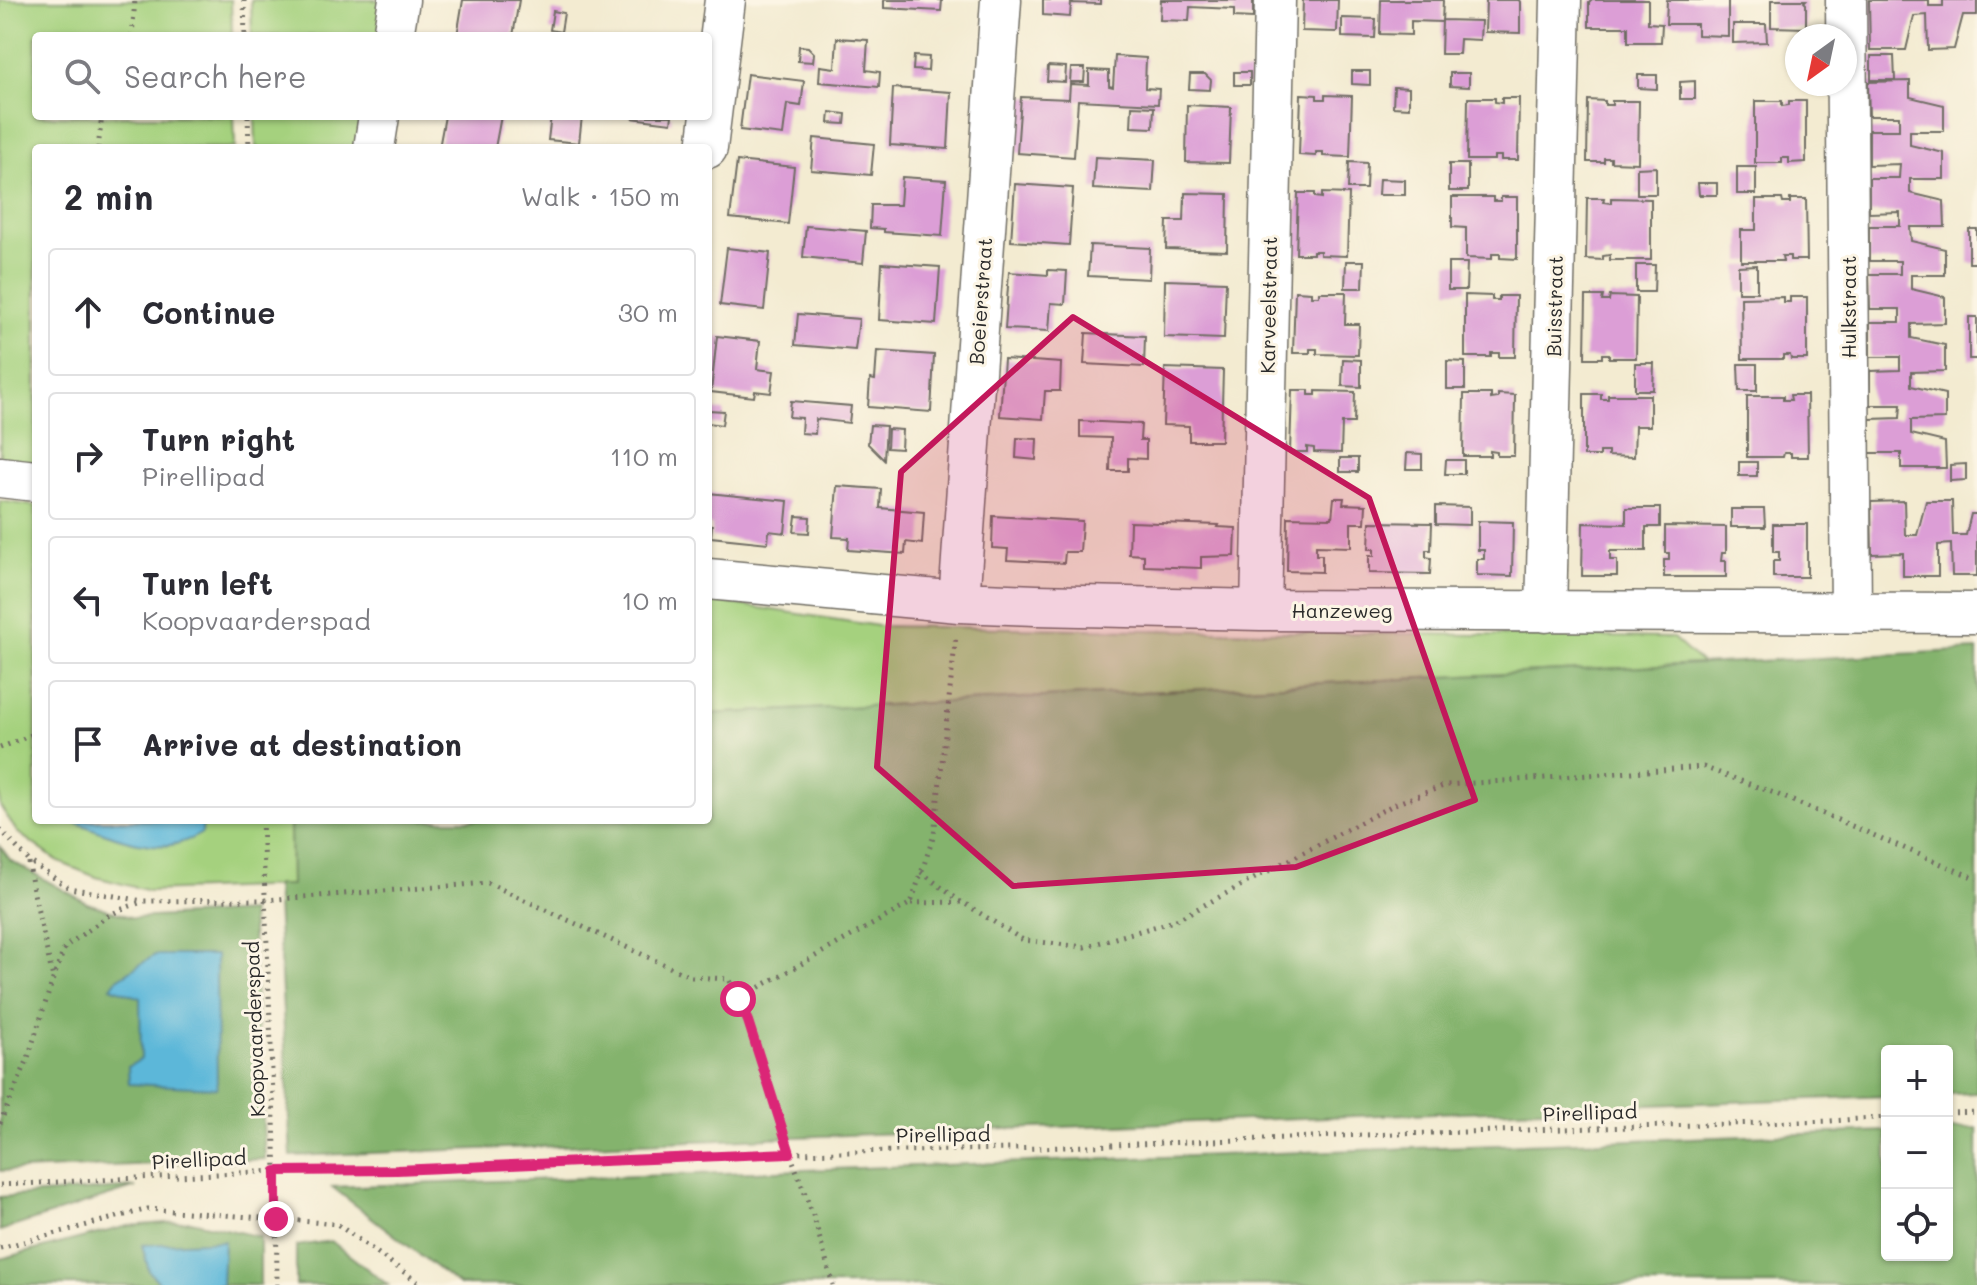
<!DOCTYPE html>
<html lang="en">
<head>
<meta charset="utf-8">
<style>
	body { margin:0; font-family:Mali,sans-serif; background:#f7f7f7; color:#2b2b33 }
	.controls { position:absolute; right:24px; bottom:24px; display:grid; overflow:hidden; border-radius:8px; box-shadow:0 2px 6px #0004 }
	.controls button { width:72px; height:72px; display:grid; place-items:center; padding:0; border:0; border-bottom:2px solid #e1e1e2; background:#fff; color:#2b2b33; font:40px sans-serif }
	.compass { position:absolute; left:1785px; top:24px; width:72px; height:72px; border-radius:50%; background:#fff; box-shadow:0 2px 6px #0004; rotate:213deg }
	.stop { position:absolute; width:24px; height:24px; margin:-18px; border:6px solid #db2777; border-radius:50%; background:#fff }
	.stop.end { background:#db2777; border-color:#fff; box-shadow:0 2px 8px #0008 }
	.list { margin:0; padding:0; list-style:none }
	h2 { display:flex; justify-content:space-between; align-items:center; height:104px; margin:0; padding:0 32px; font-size:34px }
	h2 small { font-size:26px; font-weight:400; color:#7c7c81 }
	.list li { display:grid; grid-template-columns:52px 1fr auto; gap:24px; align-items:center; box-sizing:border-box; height:128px; margin:0 16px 16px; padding:0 16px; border:2px solid #e1e1e2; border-radius:8px }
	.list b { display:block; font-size:30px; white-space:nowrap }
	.list p { margin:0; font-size:26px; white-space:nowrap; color:#7c7c81 }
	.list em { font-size:26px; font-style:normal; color:#7c7c81 }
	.icon { flex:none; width:44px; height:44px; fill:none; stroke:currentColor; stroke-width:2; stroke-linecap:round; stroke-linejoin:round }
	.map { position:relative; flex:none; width:1977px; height:1285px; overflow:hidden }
	.search { position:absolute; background:#fff; box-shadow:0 2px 6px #0004; left:32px; top:32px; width:680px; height:88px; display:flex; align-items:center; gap:20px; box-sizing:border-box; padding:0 28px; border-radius:8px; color:#7c7c81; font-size:30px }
	.panel { position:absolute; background:#fff; box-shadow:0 2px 6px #0004; left:32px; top:144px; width:680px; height:680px; border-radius:8px }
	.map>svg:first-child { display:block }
	.green { fill:#a5d17e; stroke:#687e54; stroke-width:2 }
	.forest { fill:#84b36d; stroke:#586f4c; stroke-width:2 }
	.water { fill:#5bb7d9; stroke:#437182; stroke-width:2 }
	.building { fill:#dc9ed6 }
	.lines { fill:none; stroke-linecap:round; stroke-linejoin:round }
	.minor-casing { stroke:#716e65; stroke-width:43 }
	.path { stroke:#716e65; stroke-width:5; stroke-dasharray:2 6; stroke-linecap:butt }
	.minor { stroke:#fff; stroke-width:40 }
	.route { stroke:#db2777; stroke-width:10 }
	.marked { fill:#c2185b; fill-opacity:0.2; stroke:#c2185b; stroke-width:6; stroke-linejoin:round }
	.labels { text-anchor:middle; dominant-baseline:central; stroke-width:6; stroke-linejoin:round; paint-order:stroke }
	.street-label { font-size:20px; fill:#2b2b2b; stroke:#fcf5e5 }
</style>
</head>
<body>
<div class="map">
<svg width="1977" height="1285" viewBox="0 0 1977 1285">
	<rect width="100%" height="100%" fill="#fcf5e5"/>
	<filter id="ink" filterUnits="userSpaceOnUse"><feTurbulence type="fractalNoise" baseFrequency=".0125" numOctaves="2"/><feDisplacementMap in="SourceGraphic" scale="16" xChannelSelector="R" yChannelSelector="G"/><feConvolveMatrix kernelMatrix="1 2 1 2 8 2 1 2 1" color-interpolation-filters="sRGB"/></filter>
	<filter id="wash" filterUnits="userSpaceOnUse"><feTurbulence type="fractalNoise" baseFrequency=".006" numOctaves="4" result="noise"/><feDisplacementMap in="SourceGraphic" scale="32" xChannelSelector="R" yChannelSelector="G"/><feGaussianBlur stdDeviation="1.8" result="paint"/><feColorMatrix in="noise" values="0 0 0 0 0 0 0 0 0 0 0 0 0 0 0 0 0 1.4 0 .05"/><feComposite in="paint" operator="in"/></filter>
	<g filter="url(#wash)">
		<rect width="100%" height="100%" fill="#f3ebd1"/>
		<path class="green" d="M0,0H231L232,36H36V116H234L235,148H36V467L0,462Z
			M251,0H385L379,36H252Z
			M255,116H365L359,148H256Z
			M0,501L36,506V820H290L291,886L149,891L96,877L59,862L17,832L0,806Z
			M708,600L878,626L1673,638L1702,664L708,714Z"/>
		<path class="forest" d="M1977,650V1093L1947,1094V1051H1887V1096L291,1156L276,885H291L290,820H708V714Z
			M0,846L11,861L87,903L133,918L251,912L265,1159L0,1171Z
			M1977,1128V1285H459L332,1187L1887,1131V1255H1947V1129Z
			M136,1187L0,1231V1197Z
			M191,1221L260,1237V1285H0V1259L128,1226Z
			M331,1241L388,1285H296V1246Z"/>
		<path class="water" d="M70,820H203L202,833C195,837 187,841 179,843C148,853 100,832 70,820Z
			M155,955H216L217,1088L129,1084L128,1067L141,1059L140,998L111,987L116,980Z
			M224,1241L222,1285H161L149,1271L142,1245Z"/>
		<g id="blocks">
			<path class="building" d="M463,0H519L513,36H457Z
				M884,0H942L941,11L884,8Z
				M1043,0H1100V4L1071,3L1070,17L1043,15Z
				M1161,0H1253V18L1234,17V9L1190,7L1189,21L1160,20Z
				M1303,0H1338L1337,32L1302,31Z
				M1381,0H1443L1442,22L1411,21V35L1380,34Z
				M1486,0H1519L1520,2V33L1485,32Z
				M1592,0H1648V23L1662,24L1661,42H1628V27H1589V3Z
				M1667,0H1728V36L1697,35V24H1666Z
				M1771,0H1806L1804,2L1806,4V28L1771,27Z
				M1869,0H1929V6H1943V0H1977V15H1963L1954,49L1928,50L1927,15L1914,16L1906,50H1870Z
				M553,11L564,13L561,32L550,30Z
				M1342,18L1376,19L1375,38L1342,37Z
				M1442,20L1481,21L1480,40L1460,39L1459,54H1441Z
				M1733,24H1766L1767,42L1733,43Z
				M837,38L868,40L866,70L880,72L879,87L819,82L820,66L835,68Z
				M799,46L808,47L814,53L813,62L798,61Z
				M914,56L929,57L928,71L913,70Z
				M1115,56L1146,58L1145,88L1159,89L1158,104L1078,100L1074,157L1017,153L1021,97L1069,99L1070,84L1089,85V70L1109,71V86L1113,87Z
				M1871,56H1894L1895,80H1871Z
				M1048,66L1066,67L1065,82L1047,81Z
				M1071,68H1085L1084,82H1070Z
				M1352,71H1370V85L1352,84Z
				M1234,72H1250V85H1234Z
				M1450,73H1469V87L1450,86Z
				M747,74L804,81L801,106L787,104L783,135L740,130Z
				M1190,74H1205L1211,80L1210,90L1189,89Z
				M1638,75H1657V89L1638,88Z
				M1695,81V99H1680V82Z
				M1910,81V97L1944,105V131H1910V145L1944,153V179H1910V193L1944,201L1945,227H1910L1911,241L1945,249V275H1911V289L1945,297V323L1911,324V338L1945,345V371L1911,372V386L1945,394V419L1911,420V434L1945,442L1946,468H1901V453H1870V419L1900,418L1901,405H1870V371L1900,370V357H1870V322H1900V309H1870L1869,274H1900V261H1869V226H1900V212L1869,213V178H1899L1900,164L1869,165V130H1899V116H1869L1868,82Z
				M1394,87L1409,88V108L1393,107Z
				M893,88L951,92L948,149L890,145Z
				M1301,94L1317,95V99H1325V95L1352,96L1350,157L1323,156V152H1316V156L1299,155Z
				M1468,98H1495V102L1502,103V98H1519L1518,160H1501V156H1494V160H1467Z
				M1588,100L1605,101V105H1612V101H1639L1638,163L1611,162V158H1604V162H1587Z
				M1755,101H1782V106L1789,105V101H1806V162L1789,163V158H1782V163H1755Z
				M1187,105L1231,107L1229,163L1186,162Z
				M1132,106L1154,107L1153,128L1131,127Z
				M830,112L846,114L845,124L829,123Z
				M445,116H501L495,148H439Z
				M551,116H582L579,143L548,140Z
				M632,116H672L671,123L632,118Z
				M814,138L874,144L871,175L811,170Z
				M1095,157L1155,160L1153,192L1093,189Z
				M737,161L794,167L788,224L730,218Z
				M1349,162L1367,163L1366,189H1348Z
				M1449,164H1468V191H1449Z
				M1656,167V194H1637V168Z
				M1737,167H1756V194H1737Z
				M902,177L946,180L942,236L884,232V229L870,228L871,205H900Z
				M1379,179L1405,180V195H1378Z
				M1698,183H1717V195H1699Z
				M1015,184L1073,188L1069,245L1011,241Z
				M1185,193L1228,194L1227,251L1166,249L1167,221H1184Z
				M1298,193H1315V197L1322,198V193L1349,194L1347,256L1320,255V251H1313V254H1296Z
				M1452,197H1493V201H1501V197H1517V259L1500,258V254H1492V259L1466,258V228L1452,227Z
				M1587,198H1604L1603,202L1611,203V198L1651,199V260H1610V255L1603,256V260L1586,259Z
				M1756,199H1782L1783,203H1790V199H1806L1807,260H1790V256H1782L1783,261H1741V230H1756Z
				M806,226L866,231L863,263L803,257Z
				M1969,229H1977V263H1969Z
				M1090,245L1150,248L1149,279L1088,276Z
				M727,248L770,253L764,310L720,305Z
				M1346,261H1364L1363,288H1345Z
				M882,263L940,267L936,324L879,320Z
				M1448,263H1467L1466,290H1448Z
				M1636,265H1655L1654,292H1636Z
				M1757,265V292H1738V266Z
				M1048,270L1067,271L1065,304L1051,303L1049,331L1005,329L1009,272L1048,275Z
				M1165,280L1226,282L1224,339L1164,337Z
				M1295,291L1311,292V296H1319V292H1346L1345,324H1359L1358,355L1317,354V349H1310V353H1293Z
				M1465,295L1492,296V300H1499V296H1516L1515,357H1499V353H1491V357H1465Z
				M1586,296H1603L1602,301H1609L1610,296L1637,297L1636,358H1609V354H1602V358H1585Z
				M1783,297V302H1790V297H1807V359H1791L1790,355H1783V359H1742L1741,298Z
				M798,314L859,319L855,350L795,345Z
				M1969,317H1977V359H1969Z
				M1086,333L1145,336L1144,367L1084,364Z
				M717,336L760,341L757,369L774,371L771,393L755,391L754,397L711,392Z
				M877,351L934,355L931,412L868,407L870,379L875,380Z
				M1004,359L1061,363L1060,391H1045L1043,419L1000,416Z
				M1343,359L1361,360V387L1342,386Z
				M1447,361L1465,362V389H1447Z
				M1635,363H1654L1653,390H1635Z
				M1738,364H1757V391H1739Z
				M1165,368L1223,370L1221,441H1189V426L1163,425Z
				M1292,390H1309V395H1316V391L1355,392L1354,423H1342L1341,453L1314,452V448L1307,447V452H1290Z
				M1464,394H1491V399L1498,398V394L1515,395L1514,456H1497V452L1490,451V456H1463Z
				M1584,394H1601V399H1608V395H1650V426H1635L1634,457L1608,456V452H1600V456H1584Z
				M1790,395H1807L1808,457H1791V453H1784L1783,457H1747V396H1783V400H1791Z
				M791,401L851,406L849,423L816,419L815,434L801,433L802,418L789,417Z
				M708,410L724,411L722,425L708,423Z
				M1080,421L1141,424L1140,440H1146V459L1128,458V471H1110L1111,438L1080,437Z
				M870,425L886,426L884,460L868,444Z
				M888,429L902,430L901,449L887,448Z
				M1017,438L1037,439L1036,460L1016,458Z
				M1407,453L1422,454V469H1406Z
				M1340,458H1358V472H1340Z
				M1446,460H1464V474H1445Z
				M1739,462H1757V476H1739Z
				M1966,464V480L1950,481V465Z
				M837,486L881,489L880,508L924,512L922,544L906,542L905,554L848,550L849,538L833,537Z
				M708,493L788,501L785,533L769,531L768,543L711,537L712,525H708Z
				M1334,498H1344L1343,504L1366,505L1365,523H1351V547L1316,546V555H1322V572L1287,571L1288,517L1332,518Z
				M1904,501L1905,535H1917L1926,501H1952L1953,535H1966L1971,514H1977V576H1952L1951,544L1938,545V576H1903V553L1872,554L1871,502Z
				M1436,506L1470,507V525L1436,524Z
				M1626,508H1660V527H1646V551H1610V560H1617V576H1582L1583,523L1626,524Z
				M1731,509H1764L1765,527H1731Z
				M796,516L810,517L809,533L794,532Z
				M993,516L1082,521L1080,552H1065L1064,563L1007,560L1008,549L992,548Z
				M1478,521L1513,522L1512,576L1477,575V559H1484V550H1478Z
				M1130,522L1219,525L1218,527L1236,528L1235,556L1201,557V568L1144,566V555L1129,554Z
				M1370,522L1432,523L1431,550H1426V557L1431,558L1430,574L1369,573V556H1374V549H1369Z
				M1773,524H1807V577H1773V561H1779V552H1773Z
				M1665,526L1726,527V553H1722L1721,561H1726V577H1664V560H1669V553H1665Z"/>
		</g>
	</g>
	<g filter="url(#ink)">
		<use href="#blocks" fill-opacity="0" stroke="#716e65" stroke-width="2"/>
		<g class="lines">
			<defs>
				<path id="minor" d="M1846,0L1851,613
					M393,36L399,0
					M374,148L379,116
					M707,148L725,0
					M0,477L36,481
					M708,579L959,602L1036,605L1261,610L1977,613
					M959,602L1001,0
					M1261,610L1275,0
					M1546,612L1561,0"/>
			</defs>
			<use href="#minor" class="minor-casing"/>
			<path class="path" d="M244,0L245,36
				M132,36L135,0
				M248,116L249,148
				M98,148L102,116
				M0,748L36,733
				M262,820L276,1171L277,1285
				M0,829L29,861L69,888L143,901L265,900L488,883L691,977L729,979L748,1021L790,1153L814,1218L833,1285
				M29,863L32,885L53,978
				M921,872L961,902
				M911,903L962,902L1023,940L1084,947L1174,921L1395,804L1446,785L1703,767L1774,793L1977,879
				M738,999L911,903L934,835L956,635
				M1947,1113L1977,1112
				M0,1123L27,1061L53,979L65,947L106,917L122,909L139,903
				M0,1185L276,1171L397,1170L790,1153L1013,1149L1363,1135L1830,1121L1887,1117
				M0,1248L148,1209L276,1219L337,1224L422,1285"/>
			<use href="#minor" class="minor"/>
		</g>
	</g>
	<g class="lines" filter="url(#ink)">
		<path class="route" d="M276,1219V1171L397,1170L790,1153L748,1021L738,999"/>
	</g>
	<path class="marked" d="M1073,317L1369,498L1475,800L1296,867L1013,886L877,767L901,472Z"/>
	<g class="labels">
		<g class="street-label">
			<text transform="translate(980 301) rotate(-86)">Boeierstraat</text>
			<text transform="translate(1268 305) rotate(-89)">Karveelstraat</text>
			<text transform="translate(1554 306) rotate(-89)">Buisstraat</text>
			<text transform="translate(1848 307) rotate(-90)">Hulkstraat</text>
			<text x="1342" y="610">Hanzeweg</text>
			<text transform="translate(254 1029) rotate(-92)">Koopvaarderspad</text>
			<text transform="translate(1590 1112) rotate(-2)">Pirellipad</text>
			<text transform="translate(943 1134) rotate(-1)">Pirellipad</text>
			<text transform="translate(199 1159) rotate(-3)">Pirellipad</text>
		</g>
	</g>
</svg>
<div class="controls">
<button>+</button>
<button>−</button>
<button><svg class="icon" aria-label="locate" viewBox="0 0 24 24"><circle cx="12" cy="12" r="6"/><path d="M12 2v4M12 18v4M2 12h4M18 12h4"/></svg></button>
</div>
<svg class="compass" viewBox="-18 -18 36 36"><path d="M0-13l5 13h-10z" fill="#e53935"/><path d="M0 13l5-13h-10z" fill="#7c7c81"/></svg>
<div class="stop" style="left:738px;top:999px"></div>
<div class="stop end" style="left:276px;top:1219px"></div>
<div class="search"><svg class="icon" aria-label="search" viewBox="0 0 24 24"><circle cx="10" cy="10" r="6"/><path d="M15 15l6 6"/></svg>Search here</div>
<section class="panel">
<h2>2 min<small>Walk · 150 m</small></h2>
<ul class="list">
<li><svg class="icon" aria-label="ahead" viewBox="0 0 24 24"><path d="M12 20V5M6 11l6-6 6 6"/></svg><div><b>Continue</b></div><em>30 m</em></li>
<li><svg class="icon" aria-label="right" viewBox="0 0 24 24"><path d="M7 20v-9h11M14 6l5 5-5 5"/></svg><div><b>Turn right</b><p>Pirellipad</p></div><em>110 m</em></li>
<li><svg class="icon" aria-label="left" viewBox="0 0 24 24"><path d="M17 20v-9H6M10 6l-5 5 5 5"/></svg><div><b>Turn left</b><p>Koopvaarderspad</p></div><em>10 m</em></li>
<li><svg class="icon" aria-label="arrive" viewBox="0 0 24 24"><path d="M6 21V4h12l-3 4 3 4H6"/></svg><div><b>Arrive at destination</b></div></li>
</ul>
</section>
</div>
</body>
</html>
